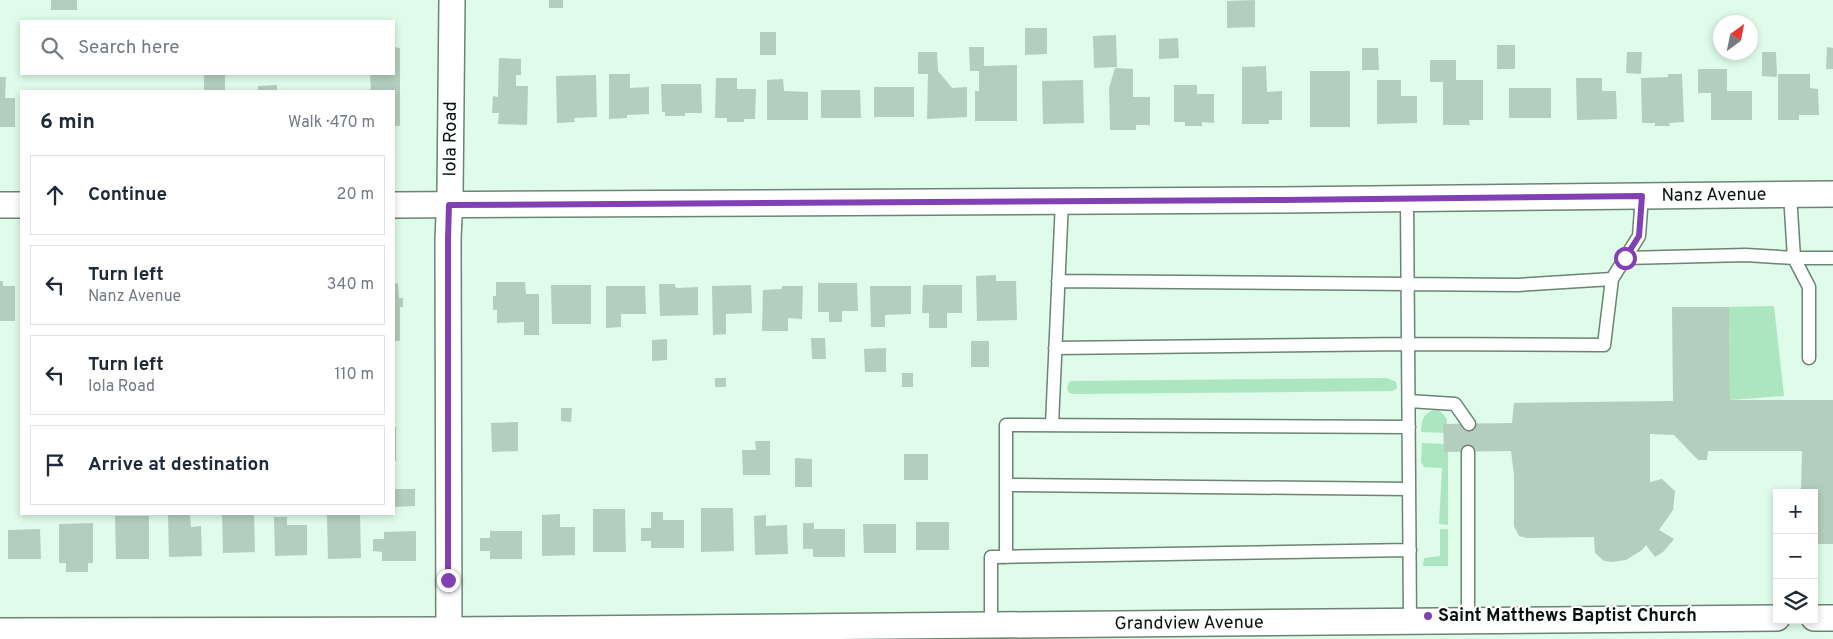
<!DOCTYPE html>
<html lang="en">
<head>
<meta charset="utf-8">
<style>
	body { margin:0; font-family:Overpass,sans-serif; background:#f2f2f3; color:#1f2937 }
	.controls { position:absolute; right:15px; bottom:15px; display:grid; overflow:hidden; border-radius:0px; box-shadow:0 2px 8px #0003 }
	.controls button { width:45px; height:45px; display:grid; place-items:center; padding:0; border:0; border-bottom:1px solid #e0e1e3; background:#fff; color:#1f2937; font:25px sans-serif }
	.compass { position:absolute; left:1713px; top:15px; width:45px; height:45px; border-radius:50%; background:#fff; box-shadow:0 2px 8px #0003; rotate:33deg }
	.stop { position:absolute; width:15px; height:15px; margin:-11px; border:4px solid #8141b5; border-radius:50%; background:#fff }
	.stop.end { background:#8141b5; border-color:#fff; box-shadow:0 1px 5px #0008 }
	.list { margin:0; padding:0; list-style:none }
	h2 { display:flex; justify-content:space-between; align-items:center; height:65px; margin:0; padding:0 20px; font-size:21px }
	h2 small { font-size:16px; font-weight:400; color:#747a83 }
	.list li { display:grid; grid-template-columns:32px 1fr auto; gap:15px; align-items:center; box-sizing:border-box; height:80px; margin:0 10px 10px; padding:0 10px; border:1px solid #e0e1e3; border-radius:0px }
	.list b { display:block; font-size:19px; white-space:nowrap }
	.list p { margin:0; font-size:16px; white-space:nowrap; color:#747a83 }
	.list em { font-size:16px; font-style:normal; color:#747a83 }
	.icon { flex:none; width:28px; height:28px; fill:none; stroke:currentColor; stroke-width:2; stroke-linecap:round; stroke-linejoin:round }
	.map { position:relative; flex:none; width:1833px; height:639px; overflow:hidden }
	.search { position:absolute; background:#fff; box-shadow:0 2px 8px #0003; left:20px; top:20px; width:375px; height:55px; display:flex; align-items:center; gap:12px; box-sizing:border-box; padding:0 18px; border-radius:0px; color:#747a83; font-size:19px }
	.panel { position:absolute; background:#fff; box-shadow:0 2px 8px #0003; left:20px; top:90px; width:375px; height:425px; border-radius:0px }
	.map>svg:first-child { display:block }
	.green { fill:#abe6c0 }
	.building { fill:#b3cebc }
	.lines { fill:none; stroke-linecap:round; stroke-linejoin:round }
	.lane-casing { stroke:#6b8473; stroke-width:15 }
	.street-casing { stroke:#6b8473; stroke-width:28 }
	.lane { stroke:#fff; stroke-width:12 }
	.street { stroke:#fff; stroke-width:25 }
	.route { stroke:#8141b5; stroke-width:6 }
	.poi-dot { fill:#8141b5; stroke:#fff; stroke-width:2 }
	.labels { text-anchor:middle; dominant-baseline:central; stroke-width:4.5; stroke-linejoin:round; paint-order:stroke }
	.street-label { font-size:18px; fill:#08120c; stroke:#fff }
	.poi-label { font-size:18px; font-weight:bold; fill:#08120c; stroke:#fff; text-anchor:start }
</style>
</head>
<body>
<div class="map">
<svg width="1833" height="639" viewBox="0 0 1833 639">
	<rect width="100%" height="100%" fill="#dffbe9"/>
	<path class="green" d="M1774,306L1784,396L1730,400L1729,307Z
		M1387,378L1396,382L1397,388L1393,391L1075,394L1069,393L1067,389L1069,382L1072,381Z
		M1435,410L1440,411L1447,419V433L1421,432C1422,421 1422,413 1435,410Z
		M1422,443L1448,444V525L1439,524L1442,468L1424,467L1421,462Z
		M1440,529H1448V566H1423L1424,558L1440,556Z"/>
	<path class="building" d="M51,0H77V10H51Z
		M549,0H563V8H549Z
		M1255,0V27L1227,28V1Z
		M1025,28H1047V54L1025,55Z
		M760,32H776V55H760Z
		M1116,35L1117,67L1094,68L1093,36Z
		M1178,38L1179,58L1159,59V39Z
		M1497,45H1515V69H1497Z
		M394,47L400,48V126H394V91H371L370,74H394Z
		M969,47H984V66L1017,65V121H975V91H979V71H970Z
		M1827,47L1833,48V69H1826Z
		M1362,48H1378L1379,70H1362Z
		M918,52H937L938,71L952,88L967,87V117L927,119L928,74H918Z
		M1627,52H1642L1641,74L1626,73Z
		M1762,52H1776L1777,77L1762,76Z
		M499,58L521,59V75H516V86H528L527,125L498,124L499,113H492L493,96L498,97Z
		M1430,60H1456V80H1483V120H1469L1470,125H1443V82H1430Z
		M1266,66L1267,92L1282,91V120H1269V124H1242V67Z
		M1115,68L1133,69V97H1150V125H1136V130H1110L1109,88Z
		M1698,69H1727V91H1752V120H1711V93H1698Z
		M1310,71H1350V127H1310Z
		M204,74H225V91H204Z
		M609,74H630V88L649,87V114L627,115V118L609,119Z
		M1668,74H1682L1684,122L1669,123L1670,126H1655V123H1642L1641,78L1668,77Z
		M1778,74H1810V88L1818,89L1819,115H1799V120H1778Z
		M596,75L597,117L574,118L575,122L557,123L556,76Z
		M0,77H6L5,98H15V127H0Z
		M716,78H737V89H756L755,119H744V122H727V118H715Z
		M1576,78H1602V91H1616L1617,119L1577,120Z
		M783,79L784,91L808,92V120H767V80Z
		M1083,80L1084,123L1043,124L1042,81Z
		M1377,80H1401V96H1417V123L1377,124Z
		M661,84H701L702,113H685V116H665V112H662Z
		M277,85V91H258V86Z
		M1174,85H1197V94H1214V123L1202,122V126H1185V122H1174Z
		M874,87H914V117H874Z
		M1509,88H1551V118H1509Z
		M821,90H860L861,118H821Z
		M996,275V281H1016L1017,320L977,321L976,276Z
		M0,281H3V286H15V321H0Z
		M496,282H525L526,294H539V335H524V322L497,323V310H493V296H496Z
		M398,283L399,298H403V307H400V341H394V284Z
		M818,283H857L858,311H842V322H829V312H818Z
		M659,284H675V287L678,288L698,287V315L660,316Z
		M551,285H591V324H552Z
		M751,285L752,313L726,314V334L713,335L712,286Z
		M923,285H962V313H947V328H929V313H922Z
		M606,286H645L646,314H621V327L606,328Z
		M782,286H803L802,319L788,318V331H762L763,290L782,289Z
		M870,286H911V314L885,315V327H871Z
		M1672,307H1729L1730,400H1833V544H1814V493H1801L1802,451H1708L1707,460H1698L1674,435L1650,434V482L1662,479L1675,491L1673,510L1659,530L1674,539L1663,552L1655,557L1646,545L1642,550L1626,560L1612,562L1604,561L1595,553L1594,537L1527,538L1519,536L1514,526V475L1511,451L1444,452L1443,424L1512,423L1514,403L1673,401Z
		M811,338H825L826,359H812Z
		M667,339V360L652,361V340Z
		M971,341H989V367H971Z
		M886,348V372H865L864,349Z
		M902,373H913V387H902Z
		M715,378H726V387H715Z
		M561,408H572L571,422L561,421Z
		M518,422V451L492,452L491,423Z
		M394,427H396V461H394Z
		M755,441H770V475H743L742,450H756Z
		M904,454H928V480H904Z
		M795,458L812,459V487H795Z
		M394,489H415V506L394,507Z
		M701,508H733L734,551L701,552Z
		M593,509H625L626,552H593Z
		M651,512H663V520H684V548H651V541H641V528H651Z
		M190,514L191,527L201,526L202,556L169,557L168,515Z
		M222,514H254L255,552L223,553Z
		M358,514L360,515L361,558L328,559L327,515Z
		M560,514V527H575V555L542,556V515Z
		M766,515V526L787,525L788,554L755,555L754,516Z
		M115,516H149V559H116Z
		M274,517H287V525H307V555L275,556Z
		M916,522H949V550H916Z
		M93,523V563H88V572H66V563H59V524Z
		M803,523H814V529H845V557H813V549H803Z
		M863,524H896V553H864Z
		M40,529L41,559H8V530Z
		M416,531V561H382V552L373,551V539H384V532Z
		M490,531H522V559H490V551H480V538H490Z"/>
	<g class="lines">
		<defs>
			<path id="lane" d="M1407,199L1410,621
				M1625,258L1746,255L1794,258L1790,194
				M1058,281L1517,285L1612,279L1639,236L1642,196
				M1055,348L1408,344L1604,345L1612,279
				M1809,358V287L1794,258H1833
				M1409,401L1455,404L1469,424
				M1052,425L1062,201
				M1006,485L1409,489
				M1006,557V425L1409,427
				M1468,621V452
				M991,625V557L1410,550"/>
			<g id="street">
				<path d="M0,205H21"/>
				<path id="s1" d="M394,205L1282,200L1833,194"/>
				<path d="M1814,618H1833"/>
				<path id="s2" d="M0,631L449,630L1777,618"/>
				<path id="s3" d="M449,639L448,239L450,194L452,0"/>
			</g>
		</defs>
		<use href="#lane" class="lane-casing"/>
		<use href="#street" class="street-casing"/>
		<use href="#lane" class="lane"/>
		<use href="#street" class="street"/>
	</g>
	<g class="lines">
		<path class="route" d="M448,580V239L449,205L1282,200L1642,196L1639,236L1625,258"/>
	</g>
	<circle class="poi-dot" cx="1428" cy="616" r="5"/>
	<g class="labels">
		<g class="street-label">
			<text stroke="none"><textPath href="#s3" startOffset="500">Iola Road</textPath></text>
			<text stroke="none"><textPath href="#s1" startOffset="1320">Nanz Avenue</textPath></text>
			<text stroke="none"><textPath href="#s2" startOffset="1189">Grandview Avenue</textPath></text>
		</g>
		<g class="poi-label">
			<text x="1438" y="616">Saint Matthews Baptist Church</text>
		</g>
	</g>
</svg>
<div class="controls">
<button>+</button>
<button>−</button>
<button><svg class="icon" aria-label="layers" viewBox="0 0 24 24"><path d="M12 4l9 5-9 5-9-5zM3 14l9 5 9-5"/></svg></button>
</div>
<svg class="compass" viewBox="-18 -18 36 36"><path d="M0-13l5 13h-10z" fill="#e53935"/><path d="M0 13l5-13h-10z" fill="#747a83"/></svg>
<div class="stop" style="left:1625px;top:258px"></div>
<div class="stop end" style="left:448px;top:580px"></div>
<div class="search"><svg class="icon" aria-label="search" viewBox="0 0 24 24"><circle cx="10" cy="10" r="6"/><path d="M15 15l6 6"/></svg>Search here</div>
<section class="panel">
<h2>6 min<small>Walk · 470 m</small></h2>
<ul class="list">
<li><svg class="icon" aria-label="ahead" viewBox="0 0 24 24"><path d="M12 20V5M6 11l6-6 6 6"/></svg><div><b>Continue</b></div><em>20 m</em></li>
<li><svg class="icon" aria-label="left" viewBox="0 0 24 24"><path d="M17 20v-9H6M10 6l-5 5 5 5"/></svg><div><b>Turn left</b><p>Nanz Avenue</p></div><em>340 m</em></li>
<li><svg class="icon" aria-label="left" viewBox="0 0 24 24"><path d="M17 20v-9H6M10 6l-5 5 5 5"/></svg><div><b>Turn left</b><p>Iola Road</p></div><em>110 m</em></li>
<li><svg class="icon" aria-label="arrive" viewBox="0 0 24 24"><path d="M6 21V4h12l-3 4 3 4H6"/></svg><div><b>Arrive at destination</b></div></li>
</ul>
</section>
</div>
</body>
</html>
